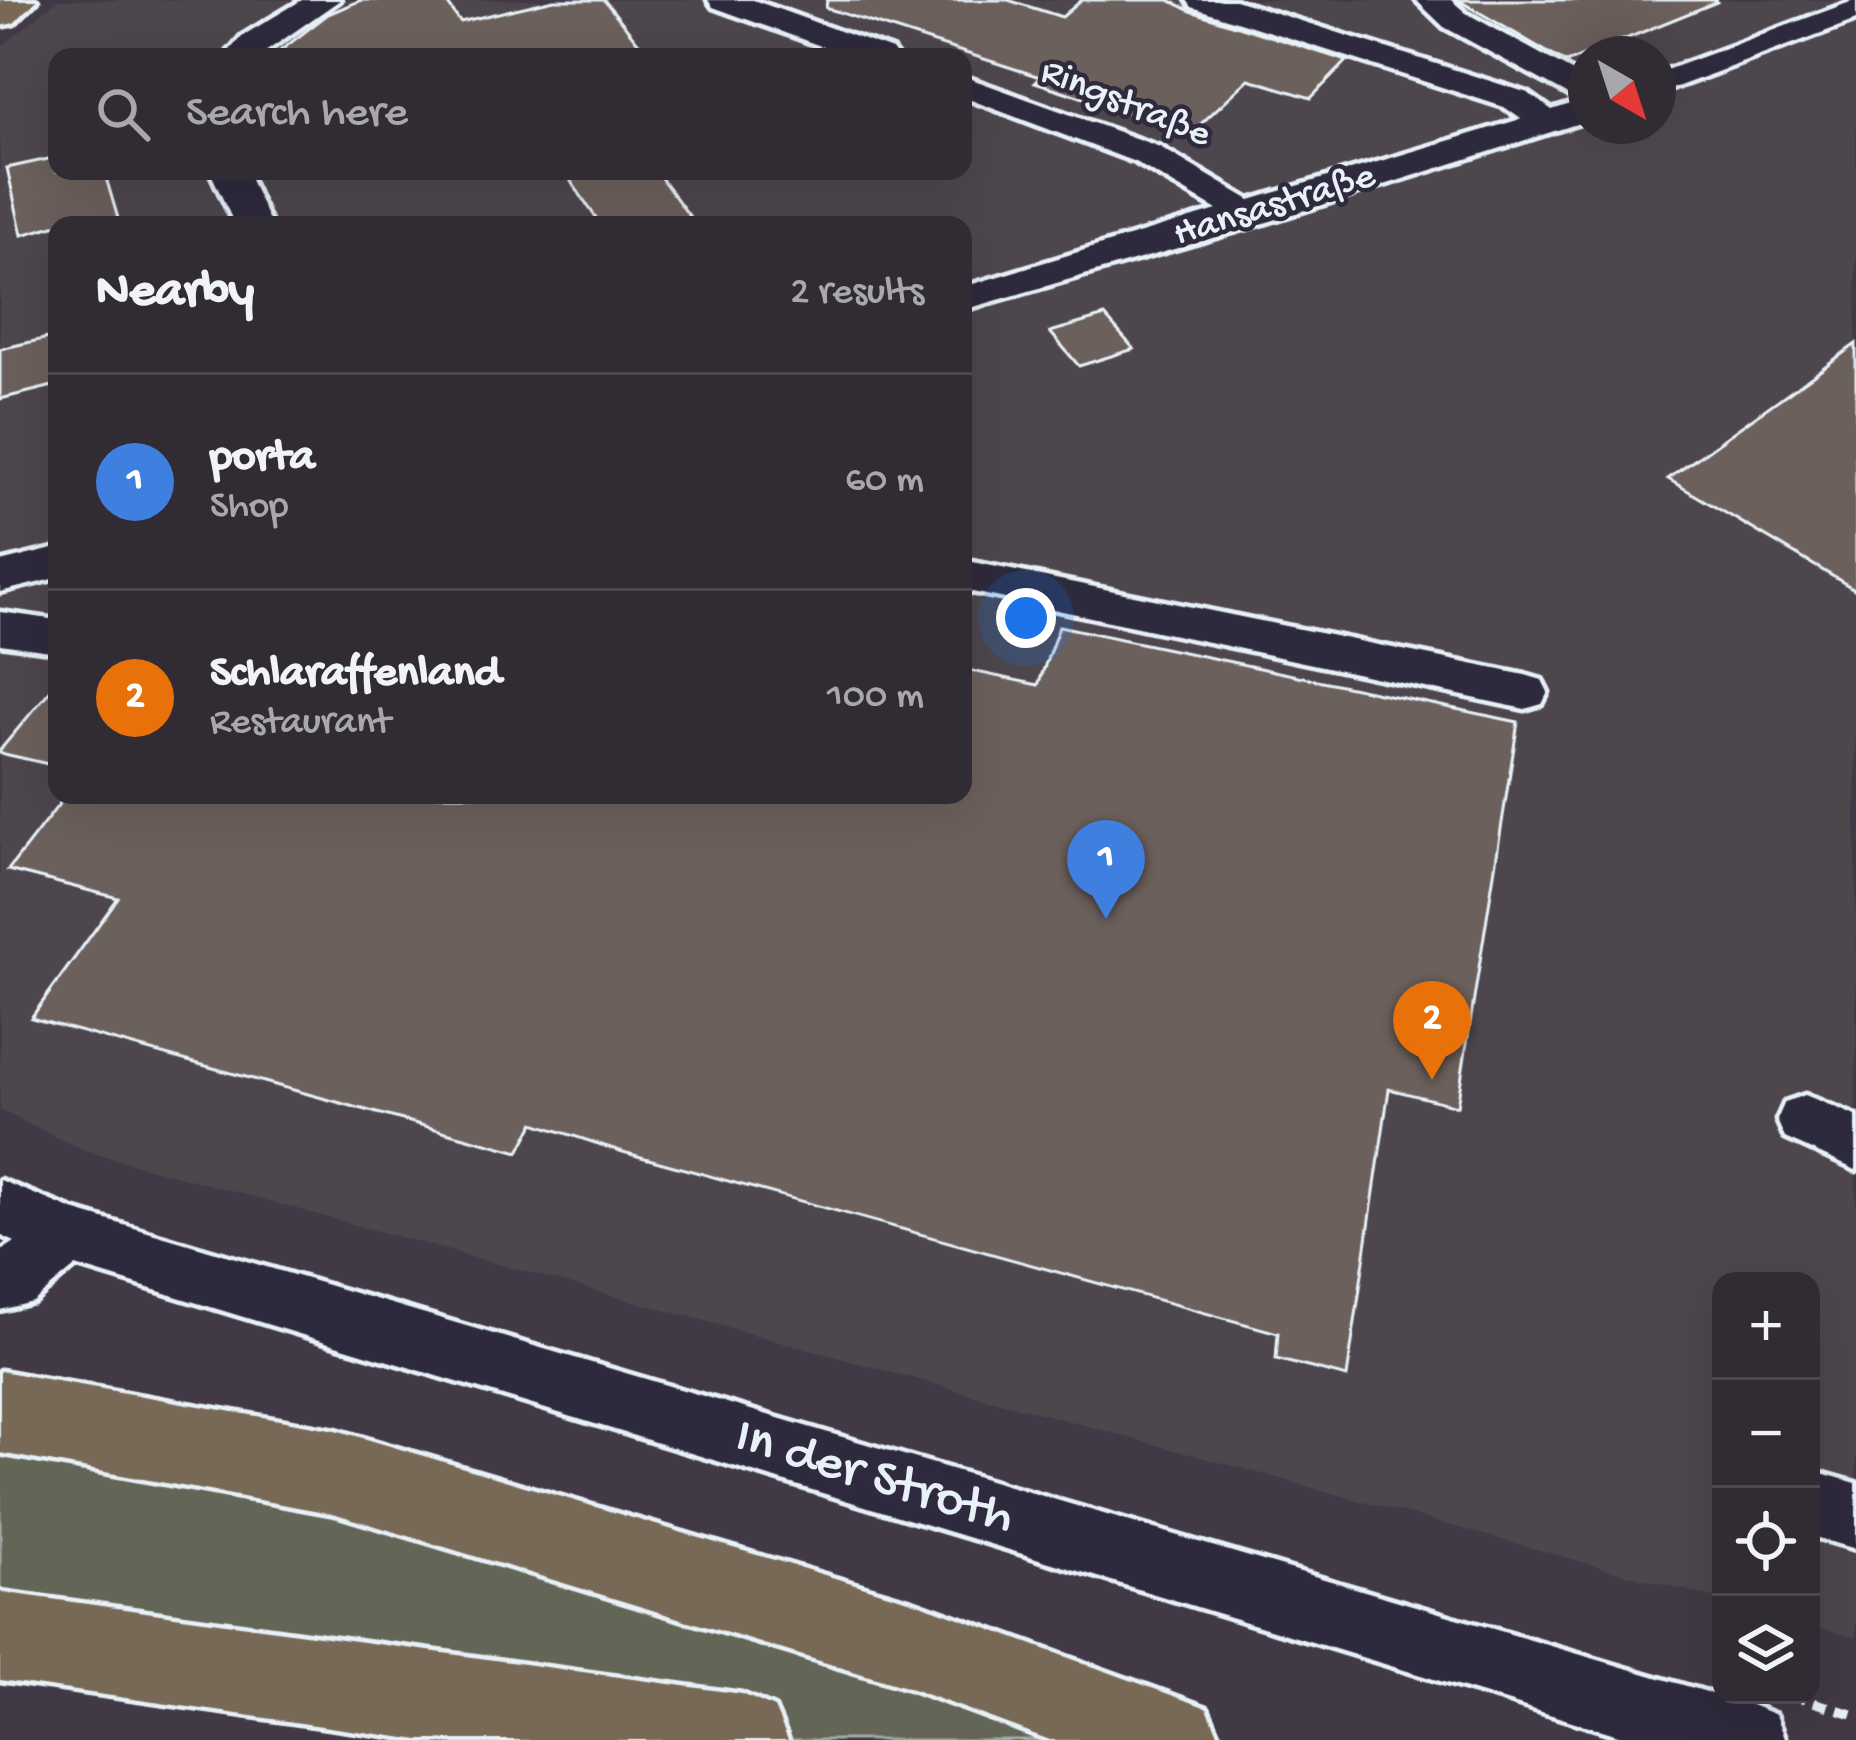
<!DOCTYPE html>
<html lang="en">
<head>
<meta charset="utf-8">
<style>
	body { margin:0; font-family:"Gochi Hand",sans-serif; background:#39343c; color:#f1f3f6 }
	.controls { position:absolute; right:36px; bottom:36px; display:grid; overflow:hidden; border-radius:24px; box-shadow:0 12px 48px #0002 }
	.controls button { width:108px; height:108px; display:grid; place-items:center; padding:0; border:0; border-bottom:3px solid #4c484f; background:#312c34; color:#f1f3f6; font:60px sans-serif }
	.compass { position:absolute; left:1568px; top:36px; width:108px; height:108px; border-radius:50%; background:#312c34; box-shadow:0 12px 48px #0002; rotate:141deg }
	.you { position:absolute; left:1026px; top:618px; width:42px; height:42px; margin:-30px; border:9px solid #fff; border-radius:50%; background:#1a73e8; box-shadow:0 0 0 18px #1a73e833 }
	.badge { display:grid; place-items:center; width:78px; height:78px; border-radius:50%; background:#e69b98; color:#fff; font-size:39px; font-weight:700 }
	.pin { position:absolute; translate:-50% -99px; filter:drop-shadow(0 3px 6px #0008) }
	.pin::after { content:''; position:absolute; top:63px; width:42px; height:36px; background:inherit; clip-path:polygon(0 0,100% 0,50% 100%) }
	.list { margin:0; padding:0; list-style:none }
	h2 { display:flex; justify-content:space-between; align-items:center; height:156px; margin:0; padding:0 48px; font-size:51px }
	h2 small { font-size:39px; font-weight:400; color:#a8a7ac }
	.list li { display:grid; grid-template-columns:78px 1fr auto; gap:36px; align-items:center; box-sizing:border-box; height:216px; padding:0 48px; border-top:3px solid #4c484f }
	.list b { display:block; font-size:45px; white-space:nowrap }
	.list p { margin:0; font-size:39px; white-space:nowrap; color:#a8a7ac }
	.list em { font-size:39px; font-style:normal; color:#a8a7ac }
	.icon { flex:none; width:66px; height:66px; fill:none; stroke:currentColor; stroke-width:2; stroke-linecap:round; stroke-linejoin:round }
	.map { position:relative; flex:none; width:1856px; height:1740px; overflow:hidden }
	.search { position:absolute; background:#312c34; box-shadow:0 12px 48px #0002; left:48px; top:48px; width:924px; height:132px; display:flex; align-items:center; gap:30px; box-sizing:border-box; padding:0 42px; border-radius:24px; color:#a8a7ac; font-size:45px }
	.panel { position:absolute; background:#312c34; box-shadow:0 12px 48px #0002; left:48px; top:216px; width:924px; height:588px; border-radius:24px }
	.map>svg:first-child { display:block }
	.built { fill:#4e464d; fill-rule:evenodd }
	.green { fill:#636657; stroke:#a6aca8; stroke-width:3 }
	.building { fill:#6c615c; stroke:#e8f1f8; stroke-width:3 }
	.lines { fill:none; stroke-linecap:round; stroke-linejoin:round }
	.minor-casing { stroke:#e8f1f8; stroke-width:9 }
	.major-casing { stroke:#e8f1f8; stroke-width:9 }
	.highway-casing { stroke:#e8f1f8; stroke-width:9 }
	.path { stroke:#e8f1f8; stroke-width:9; stroke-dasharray:15 10; stroke-linecap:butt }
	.minor { fill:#2f2a3d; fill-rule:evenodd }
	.major { fill:#776954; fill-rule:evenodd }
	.highway { fill:#776954; fill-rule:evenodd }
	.labels { text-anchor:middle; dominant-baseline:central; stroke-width:9; stroke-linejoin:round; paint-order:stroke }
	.far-street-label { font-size:39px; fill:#e8f1f8; stroke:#2f2a3d }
	.near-street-label { font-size:54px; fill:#e8f1f8; stroke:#2f2a3d }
</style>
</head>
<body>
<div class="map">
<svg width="1856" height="1740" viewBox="0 0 1856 1740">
	<rect width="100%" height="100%" fill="#413a46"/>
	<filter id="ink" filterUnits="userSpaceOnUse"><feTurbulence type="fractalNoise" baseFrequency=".00833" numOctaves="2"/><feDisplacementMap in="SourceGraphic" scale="24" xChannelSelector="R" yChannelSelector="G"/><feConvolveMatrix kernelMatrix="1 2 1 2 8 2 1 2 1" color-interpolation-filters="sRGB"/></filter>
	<g filter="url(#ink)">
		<path class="built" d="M58,0H1856V1638L1811,1625V1281H1721V1600L83,1150L0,1110V48ZM1586,54H1658V126H1586ZM57,57H963V171H57ZM57,225H963V795H57Z"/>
		<path class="green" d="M0,1412L1175,1740H741L0,1636Z"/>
		<path class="building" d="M361,0H445L460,22L554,0H604L650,57H272L328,14Z
			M827,0H1008L1062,17L1082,0H1169L1191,11L1347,61L1311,98L1249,79L1191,133L1035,82L1040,77L826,8Z
			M1458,0H1716L1717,2L1566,63Z
			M57,157V171H104L120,225H57L22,235L7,168Z
			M564,171H656L696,225H601Z
			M1105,316L1134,349L1079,366L1050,332Z
			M57,336V385L0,399V349Z
			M1856,344V590L1668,479Z
			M1059,626L1518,722L1457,1106L1389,1089L1347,1377L1276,1359L1278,1333L623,1152L534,1123L519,1152L31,1018L118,898L8,870L66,795H963V669L1038,685Z
			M57,682V766L0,753V750Z"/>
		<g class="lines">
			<defs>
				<path id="minor" d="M302,0H340L258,57H224L242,36Z
					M708,0H753L892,50L897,57H851L713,7Z
					M1187,0H1235L1528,93L1552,110L1580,101L1444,27L1416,0H1451L1466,13L1586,79V121L1261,224L963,310V287L1217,210L1135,162L963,97V76L1160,147L1250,200L1521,119L1504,107L1192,7Z
					M1856,0V20L1658,94V73Z
					M210,171H246L271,225H235Z
					M57,548V578L0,592V562Z
					M963,560L1525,675L1542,680L1548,692L1542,704L1525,709L963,590Z
					M0,612L57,620V652L0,644Z
					M1805,1095L1856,1116V1170L1785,1138L1777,1120L1785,1102Z
					M0,1180L73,1210L1751,1705L1776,1715L1786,1740H1634L76,1266L33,1302L0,1310V1252L15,1242L0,1235Z
					M1811,1470L1856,1483V1549L1811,1536Z"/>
				<path id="major" d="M0,0H37L14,23L0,26Z"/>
				<path id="highway" d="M0,1371L336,1430L912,1601L1207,1708L1221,1740H1050L912,1689L336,1514L0,1453Z
					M0,1592L742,1694L774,1708L788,1740H420L0,1680Z"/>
			</defs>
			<use href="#minor" class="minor-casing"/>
			<use href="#major" class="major-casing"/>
			<use href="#highway" class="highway-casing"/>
			<path class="path" d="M1790,1695L1856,1715"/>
			<use href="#minor" class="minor"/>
			<use href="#major" class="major"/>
			<use href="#highway" class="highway"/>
		</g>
	</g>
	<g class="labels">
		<g class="far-street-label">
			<text transform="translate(1125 105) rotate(22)">Ringstraße</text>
			<text transform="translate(1275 207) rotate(-17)">Hansastraße</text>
		</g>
		<g class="near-street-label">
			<text transform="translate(874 1479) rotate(17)">In der Stroth</text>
		</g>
	</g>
</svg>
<div class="controls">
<button>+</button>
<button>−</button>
<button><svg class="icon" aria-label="locate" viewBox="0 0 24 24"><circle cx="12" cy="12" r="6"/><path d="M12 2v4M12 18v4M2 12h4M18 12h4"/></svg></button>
<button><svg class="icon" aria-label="layers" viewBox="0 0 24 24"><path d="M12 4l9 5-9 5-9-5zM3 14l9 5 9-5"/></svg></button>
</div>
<svg class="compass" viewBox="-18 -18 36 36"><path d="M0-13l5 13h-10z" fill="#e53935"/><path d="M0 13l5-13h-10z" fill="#a8a7ac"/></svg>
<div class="you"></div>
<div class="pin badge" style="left:1106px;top:919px;background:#3f7fe0">1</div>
<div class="pin badge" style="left:1432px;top:1080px;background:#e8710a">2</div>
<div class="search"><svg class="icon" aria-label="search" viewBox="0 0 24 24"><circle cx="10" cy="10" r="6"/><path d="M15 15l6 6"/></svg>Search here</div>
<section class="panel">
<h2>Nearby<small>2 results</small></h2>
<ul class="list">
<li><span class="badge" style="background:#3f7fe0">1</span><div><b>porta</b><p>Shop</p></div><em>60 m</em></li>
<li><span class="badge" style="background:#e8710a">2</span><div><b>Schlaraffenland</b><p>Restaurant</p></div><em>100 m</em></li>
</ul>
</section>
</div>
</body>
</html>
